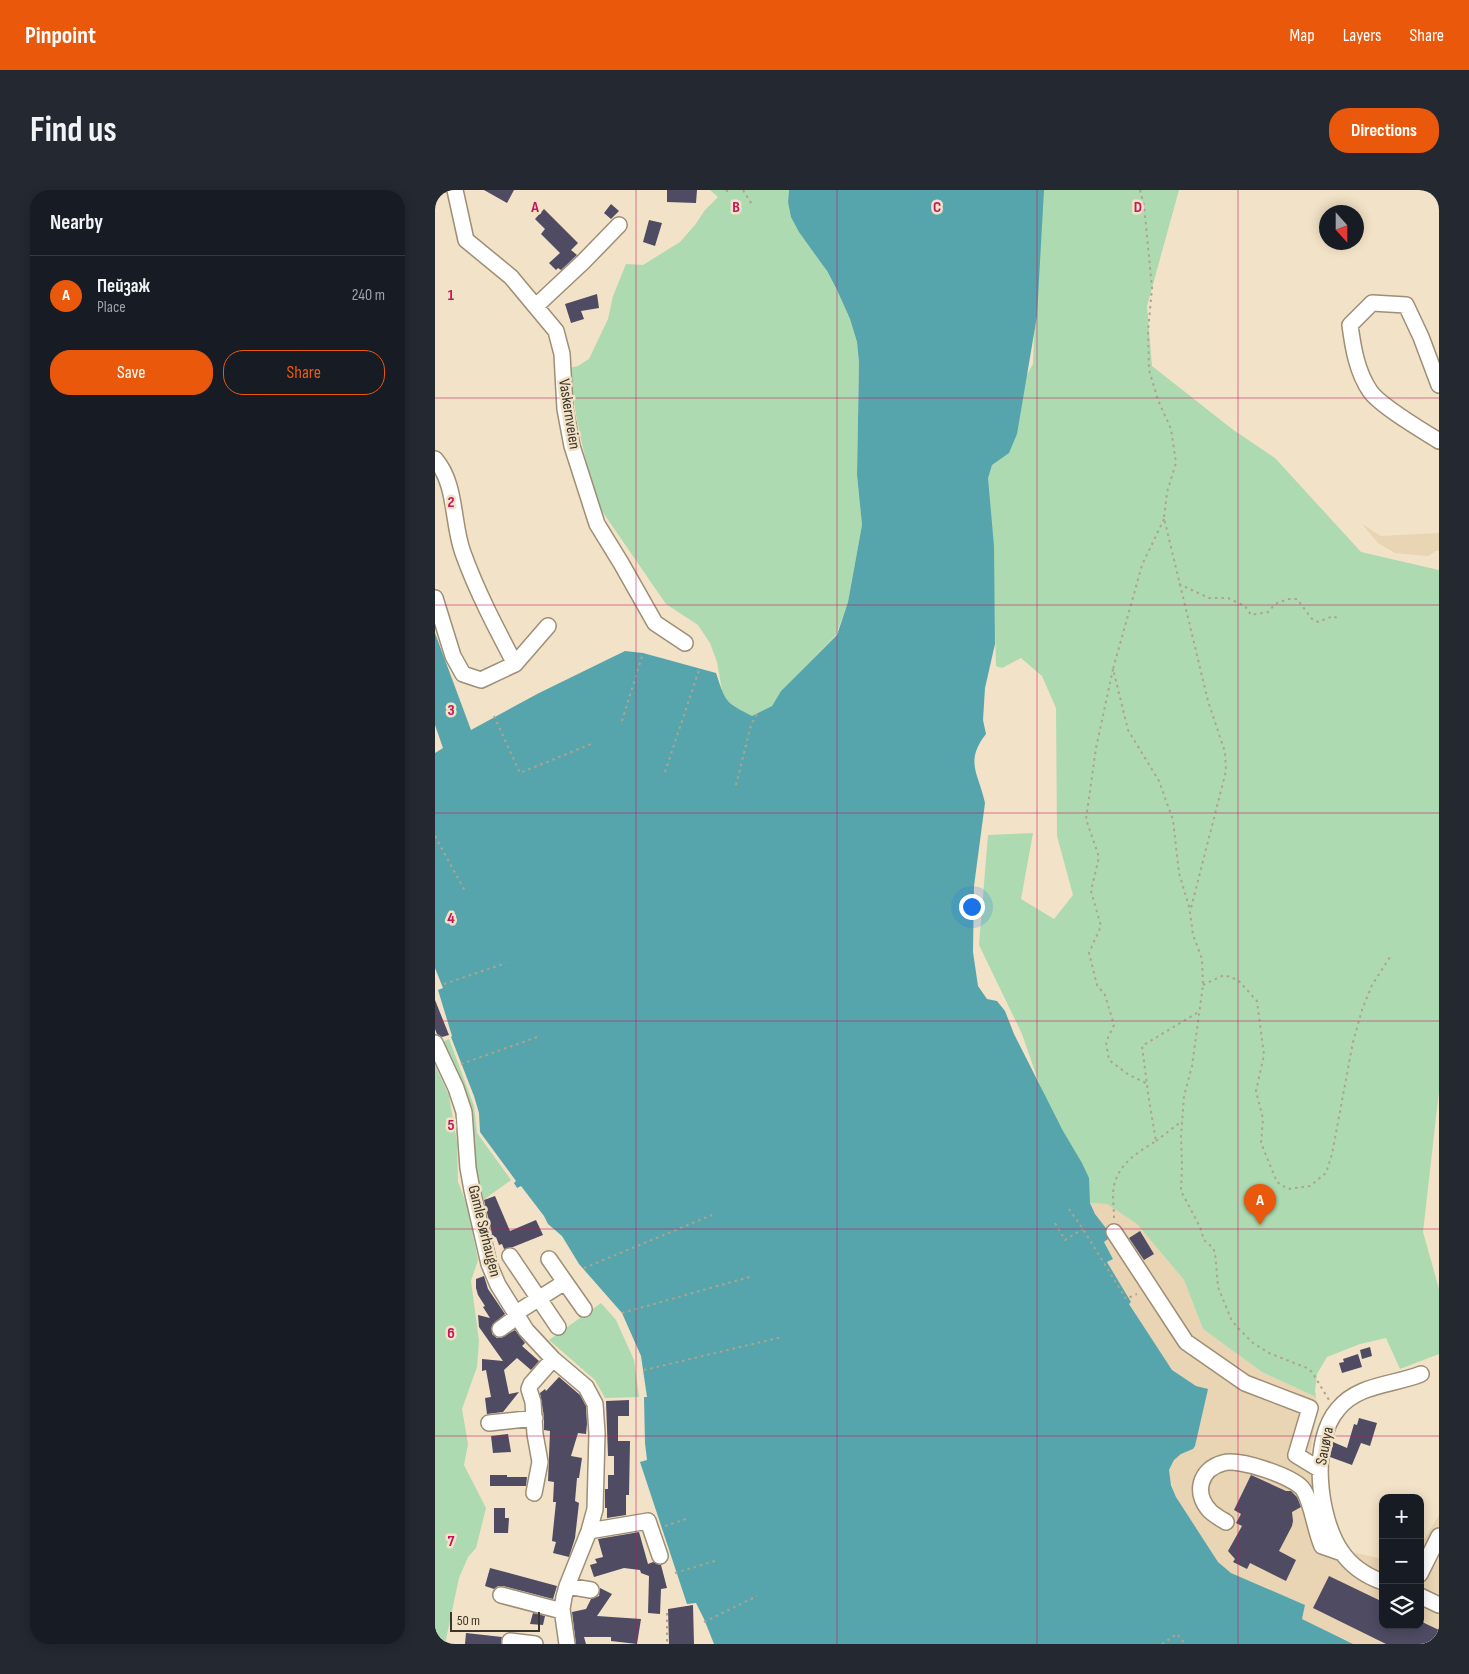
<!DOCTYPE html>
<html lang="en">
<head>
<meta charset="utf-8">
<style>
	body { margin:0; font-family:"Sofia Sans Condensed",sans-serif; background:#242831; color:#f1f3f6 }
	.controls { position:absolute; right:15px; bottom:15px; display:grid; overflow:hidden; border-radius:10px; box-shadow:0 2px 12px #0003 }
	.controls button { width:45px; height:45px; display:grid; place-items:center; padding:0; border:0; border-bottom:1px solid #363941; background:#171b24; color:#f1f3f6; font:25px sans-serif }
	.compass { position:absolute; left:884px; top:15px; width:45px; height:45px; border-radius:50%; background:#171b24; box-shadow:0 2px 12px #0003; rotate:159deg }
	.scale { position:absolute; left:15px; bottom:12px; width:90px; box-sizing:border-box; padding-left:5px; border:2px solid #3b352a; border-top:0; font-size:14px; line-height:18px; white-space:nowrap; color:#3b352a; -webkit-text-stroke:4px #f2e2c7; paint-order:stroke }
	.you { position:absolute; left:536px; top:716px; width:18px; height:18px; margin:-12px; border:4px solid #fff; border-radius:50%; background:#1a73e8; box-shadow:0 0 0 8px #1a73e833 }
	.badge { display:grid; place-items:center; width:32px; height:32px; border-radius:50%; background:#ea580c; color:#fff; font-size:16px; font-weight:700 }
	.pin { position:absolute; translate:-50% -41px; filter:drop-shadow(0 1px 2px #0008) }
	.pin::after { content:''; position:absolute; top:26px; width:18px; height:15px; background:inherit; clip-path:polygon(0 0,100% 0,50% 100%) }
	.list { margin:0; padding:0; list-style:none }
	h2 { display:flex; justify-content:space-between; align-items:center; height:65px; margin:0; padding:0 20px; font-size:21px }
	h2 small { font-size:16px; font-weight:400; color:#9ea1a6 }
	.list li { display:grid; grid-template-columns:32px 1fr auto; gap:15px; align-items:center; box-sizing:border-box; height:80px; padding:0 20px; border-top:1px solid #363941 }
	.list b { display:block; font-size:19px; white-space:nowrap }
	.list p { margin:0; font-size:16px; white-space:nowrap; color:#9ea1a6 }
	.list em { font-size:16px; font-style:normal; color:#9ea1a6 }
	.actions { display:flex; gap:10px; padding:15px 20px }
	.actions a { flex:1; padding:11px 0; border:1px solid #ea580c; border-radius:20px; text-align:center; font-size:18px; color:#ea580c }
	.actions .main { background:#ea580c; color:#fff }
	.icon { flex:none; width:28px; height:28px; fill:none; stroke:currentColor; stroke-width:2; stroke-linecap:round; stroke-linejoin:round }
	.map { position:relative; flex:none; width:1004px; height:1454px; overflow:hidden; border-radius:20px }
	header { display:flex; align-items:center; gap:30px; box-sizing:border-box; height:70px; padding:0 25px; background:#ea580c; color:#fff }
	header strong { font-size:24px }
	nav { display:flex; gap:28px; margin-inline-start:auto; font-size:18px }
	.intro { display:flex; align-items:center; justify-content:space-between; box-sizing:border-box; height:120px; padding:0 30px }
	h1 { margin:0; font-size:35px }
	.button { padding:12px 22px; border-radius:20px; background:#ea580c; color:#fff; font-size:18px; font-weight:700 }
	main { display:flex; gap:30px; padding:0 30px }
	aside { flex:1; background:#171b24; border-radius:20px; box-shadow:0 2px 12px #0003 }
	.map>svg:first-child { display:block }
	.built { fill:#e9d4b3 }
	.green { fill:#addab1 }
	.water { fill:#56a5ad }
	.building { fill:#4e4b63 }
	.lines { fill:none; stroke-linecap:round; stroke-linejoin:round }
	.minor-casing { stroke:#9d8e75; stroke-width:18 }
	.path { stroke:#afa38e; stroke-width:2; stroke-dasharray:2.5 4; stroke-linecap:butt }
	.minor { stroke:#fff; stroke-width:15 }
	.grid { fill:none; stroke:#c2185b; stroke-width:1; stroke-opacity:0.55 }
	.labels { text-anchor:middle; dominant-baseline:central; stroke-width:5; stroke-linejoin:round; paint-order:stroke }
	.street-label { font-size:16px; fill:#3b352a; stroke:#f2e2c7 }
	.grid-label { font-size:16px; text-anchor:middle; font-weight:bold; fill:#c2185b; stroke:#f2e2c7; stroke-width:5; stroke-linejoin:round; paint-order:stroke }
</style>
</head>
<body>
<header>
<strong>Pinpoint</strong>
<nav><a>Map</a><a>Layers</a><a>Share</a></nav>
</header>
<div class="intro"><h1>Find us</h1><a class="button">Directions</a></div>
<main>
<aside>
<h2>Nearby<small></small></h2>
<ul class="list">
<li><span class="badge">A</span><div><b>Пейзаж</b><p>Place</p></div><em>240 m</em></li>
</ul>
<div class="actions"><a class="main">Save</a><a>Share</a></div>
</aside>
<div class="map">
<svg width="1004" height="1454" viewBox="0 0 1004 1454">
	<rect width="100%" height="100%" fill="#f2e2c7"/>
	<path class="built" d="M927,334L946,346L1004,343V361H1001L993,366L960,363L943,353Z
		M655,1013L672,1014L702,1034L749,1090L768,1139L827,1182L881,1207L882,1223L876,1259L877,1288L911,1361L948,1369V1435H985V1356L1004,1325V1454H918L867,1429L870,1415L796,1383L783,1372L741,1307L734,1286V1280L739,1270L746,1264L758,1259L761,1196L737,1180L694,1114L696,1112L672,1072L678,1069L668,1052L676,1046L660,1024Z"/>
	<path class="green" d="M275,0H354L353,12L402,100L415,129L422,152L424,173L422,285L427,335L413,412L401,445L346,501L337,516L318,527L294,514L288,506L282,472L275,453L263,435L231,414L160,311L142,231L134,178L143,176L154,169L173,129L178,106L191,74L208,75L245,52L260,35L270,20L283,7Z
		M605,0H744L712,116L717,176L797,239L840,268L926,362L1004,380V901L988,1042L1004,1099V1164L965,1179L951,1148L925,1154L892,1167L882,1184L880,1201L881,1207L827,1182L768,1139L749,1090L702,1034L672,1014L655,1013L604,893L587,844L544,755L553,645L598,643L586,709L619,729L638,705L622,646L621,518L607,486L586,468L567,478L561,476L557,337L530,288L572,220L598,174Z
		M14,849L39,916L42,943L76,990L44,1013L38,974V933L33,914L5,853Z
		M0,875L14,906L22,952L23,992L32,1015L43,1070L36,1091L44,1151L42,1177L27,1219L33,1254L29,1275L51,1318L41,1358L33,1367L24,1388L10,1454H0Z
		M166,1113L181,1130L199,1170L204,1207L170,1208L160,1190L114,1150Z"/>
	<path class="water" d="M354,0H609L602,126L582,244L574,263L557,275L553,288L559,356L560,454L550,498L548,530L551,544C529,572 544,584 550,613L539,696L538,762L543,796L552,809L562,811L570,821L579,844L628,941L647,973L654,988L655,1013L660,1024L677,1046L669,1052L678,1069L672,1072L696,1112L694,1114L737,1180L761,1196L773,1199L760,1256L758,1259L746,1264L739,1270L734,1280L736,1295L741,1307L783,1372L796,1383L870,1415L867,1429L918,1454H279L269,1429L261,1413L252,1414L205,1272L212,1270L210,1253L209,1207H212L206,1166L187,1123L144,1074L127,1046L113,1034L109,1026L86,996L82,998L79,993L81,991L45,942L44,923L39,906L16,847L17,846L3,800L8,798L0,778V563L8,558L0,535V443L36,540L104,503L190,461L208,463L281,483C291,513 290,512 317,526L337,516L346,501L402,445L413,412L427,335L422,285L424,173L422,152L415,129L402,100L392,81L364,42L356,27L353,12Z"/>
	<path class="building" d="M49,0H79L72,13Z
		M232,0H262L261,13L232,12Z
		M176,14L184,21L176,29L169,23Z
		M109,19L143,53L136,60L142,65L126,80L123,78L121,80L114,73L125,63L106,44L110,39L100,29Z
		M214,30L227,33L220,56L208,52Z
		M162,104L164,118L146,121L149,129L136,133L130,114Z
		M0,810L14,845L7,847L2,844L0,839Z
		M60,1006L75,1041L101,1030L108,1045L78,1057L69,1059L67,1054L64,1055L61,1047L58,1048L49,1010Z
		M705,1041L719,1064L709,1070L694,1048Z
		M49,1086L53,1099L70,1124L57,1135V1144L62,1148H66L80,1140L90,1153L87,1156L104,1171L96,1180L82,1168L69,1180L74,1204L84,1202L68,1222L52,1224L50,1208L56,1207L51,1180L47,1181V1169L68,1171L44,1137L43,1125L55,1128L48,1117L50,1116L43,1105L41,1098V1089Z
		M935,1157L937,1166L927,1169L925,1160Z
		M923,1164L927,1177L907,1183L904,1173L909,1172L908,1169Z
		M124,1187L145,1205L151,1216L152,1234L151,1244L143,1243L136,1266L147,1268L144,1288H142L140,1311L144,1313L140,1348L134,1367L118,1363L121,1352L117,1351L121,1312H118L119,1292L113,1291L115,1241L109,1240V1227L105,1203L110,1199L111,1201Z
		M194,1210V1226H183V1251H195L194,1305H191V1325L172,1328V1318H170V1299H173V1285H179V1266H173L171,1211Z
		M924,1228L942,1233L935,1256L926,1253L917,1275L895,1267L898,1252L912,1258L919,1234L922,1235Z
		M73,1244L76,1262L58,1263L56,1246Z
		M55,1285H72V1287H92L91,1296H55Z
		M816,1285L851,1301H856L862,1307L866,1317L857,1322L858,1331L857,1336L844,1361L861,1370L851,1391L815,1373L812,1379L798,1372L800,1369L793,1361L807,1336L801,1333L806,1324L799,1320Z
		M59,1318H70V1328H74L73,1343H59Z
		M204,1342L213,1374L218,1372L226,1375L232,1398L226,1399L225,1424L213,1423L214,1386L206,1383L205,1380L189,1378L159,1387L155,1375L162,1373L160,1369L168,1367L163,1349Z
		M55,1378L122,1396L118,1409L68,1396H63L59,1399L50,1396Z
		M894,1386L948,1412V1435H985V1431L1004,1440V1454H951L878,1418Z
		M165,1398L177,1404L162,1426L206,1429L202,1454L176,1451V1447H149L151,1454H141L137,1422L151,1419L156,1409L164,1406Z
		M258,1415L259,1454H234L233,1419Z
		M98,1423L110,1426L108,1435L95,1434Z
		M31,1443L67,1447L66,1454H30Z"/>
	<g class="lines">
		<defs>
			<path id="minor" d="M20,0L31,50L76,87L121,141L127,164L130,219L137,256L162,334L186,373L220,433L250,453
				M101,116L148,72L184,35
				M1004,195L986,147L971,115L937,113L915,135C918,158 922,182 935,201C944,215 988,241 1004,251
				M0,269C22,294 17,334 28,363C42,402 61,438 80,474
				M0,408L18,466L28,484L46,490L80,474L113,436
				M0,853L21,898L29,922L33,978L37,1000L54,1074L63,1095L91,1140L118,1169L151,1197L160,1214L162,1243L160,1319L154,1341L132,1396L129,1407L127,1419L132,1454
				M679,1042L751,1152L810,1193L875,1218L861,1265L884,1279
				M75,1066L123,1137
				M114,1069L130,1092
				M81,1123L130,1092L149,1119
				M65,1139L83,1126
				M54,1233L100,1228
				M99,1303L105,1272L100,1244L98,1212L94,1199L96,1194L118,1169
				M791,1332C786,1329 779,1325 775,1321C758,1303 765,1279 788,1273C804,1268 856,1286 867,1298C876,1308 880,1341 887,1356L907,1363
				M154,1341L213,1331L225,1366
				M985,1384L1004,1346
				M948,1392C931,1386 916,1376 906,1361C883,1327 875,1251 903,1219C923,1194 959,1195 986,1184
				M132,1396L156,1400
				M66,1405L127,1421
				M985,1406L1004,1415
				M75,1454V1451L100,1454"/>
		</defs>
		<use href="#minor" class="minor-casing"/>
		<path class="path" d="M291,0L295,4
			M308,0L318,16
			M705,0L709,15L717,98L713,141L714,180L723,210L736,239L741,273L732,302L729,328L773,511L790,562L791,581L755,722L758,745L767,769L768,795L757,876L749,906L746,947L747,975L746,1001L765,1037L769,1050L777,1057L780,1062L783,1097L796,1129L802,1137L818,1153L834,1163L872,1178L877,1182L894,1210
			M729,329L707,375L678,479L693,540L724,591L738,630L744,683L755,720
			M744,394L774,408H793L810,416L816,425L833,422L840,414L853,409H862L877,429L883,432L898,426L904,429
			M678,479L661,558L651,629L664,667L656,701L666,736L654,763L662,795L670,805L679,835L671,852L674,870L694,885L711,893
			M59,526L85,583L156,554
			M187,531L208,463
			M230,582L264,480
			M301,595L316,535L322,524
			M0,646L30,701
			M9,794L71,773
			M768,795L789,785L803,790L822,811L829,865L821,901L828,929L826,953L842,992L853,999L875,996L891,983L897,964L918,852L927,820L937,795L955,767
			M26,874L105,846
			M721,951L747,931
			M634,1019L648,1039L691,1109L702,1104
			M679,1028C679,1018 677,1006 679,996C684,973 703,962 721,951L714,910L707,856L765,821
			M620,1033L630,1050L648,1039
			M149,1078L277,1025
			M187,1123L318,1086
			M209,1180L347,1147
			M230,1336L251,1329
			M240,1383L283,1370
			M232,1423V1454
			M269,1432L322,1406
			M727,1454L742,1444L750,1454"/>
		<use href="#minor" class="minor"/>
	</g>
	<path class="grid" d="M201,0V1454M402,0V1454M602,0V1454M803,0V1454M0,208H1004M0,415H1004M0,623H1004M0,831H1004M0,1039H1004M0,1246H1004"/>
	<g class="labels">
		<g class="street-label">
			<text transform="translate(134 224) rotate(81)">Vaskernveien</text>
			<text transform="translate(49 1041) rotate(76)">Gamle Sørhaugen</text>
			<text transform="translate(890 1256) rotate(-79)">Sauøya</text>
		</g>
	</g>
	<g class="grid-label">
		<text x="100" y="22">A</text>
		<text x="301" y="22">B</text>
		<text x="502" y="22">C</text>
		<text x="703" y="22">D</text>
		<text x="16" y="110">1</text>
		<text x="16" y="317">2</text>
		<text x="16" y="525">3</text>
		<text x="16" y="733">4</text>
		<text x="16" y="940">5</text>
		<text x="16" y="1148">6</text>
		<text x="16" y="1356">7</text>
	</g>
</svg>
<div class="controls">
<button>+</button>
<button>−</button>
<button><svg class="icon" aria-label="layers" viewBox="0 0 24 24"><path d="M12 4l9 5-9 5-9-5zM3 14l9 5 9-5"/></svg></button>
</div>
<svg class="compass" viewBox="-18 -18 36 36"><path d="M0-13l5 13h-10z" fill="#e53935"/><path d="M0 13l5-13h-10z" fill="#9ea1a6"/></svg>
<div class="scale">50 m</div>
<div class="you"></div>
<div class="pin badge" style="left:825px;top:1035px">A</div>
</div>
</main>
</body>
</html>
